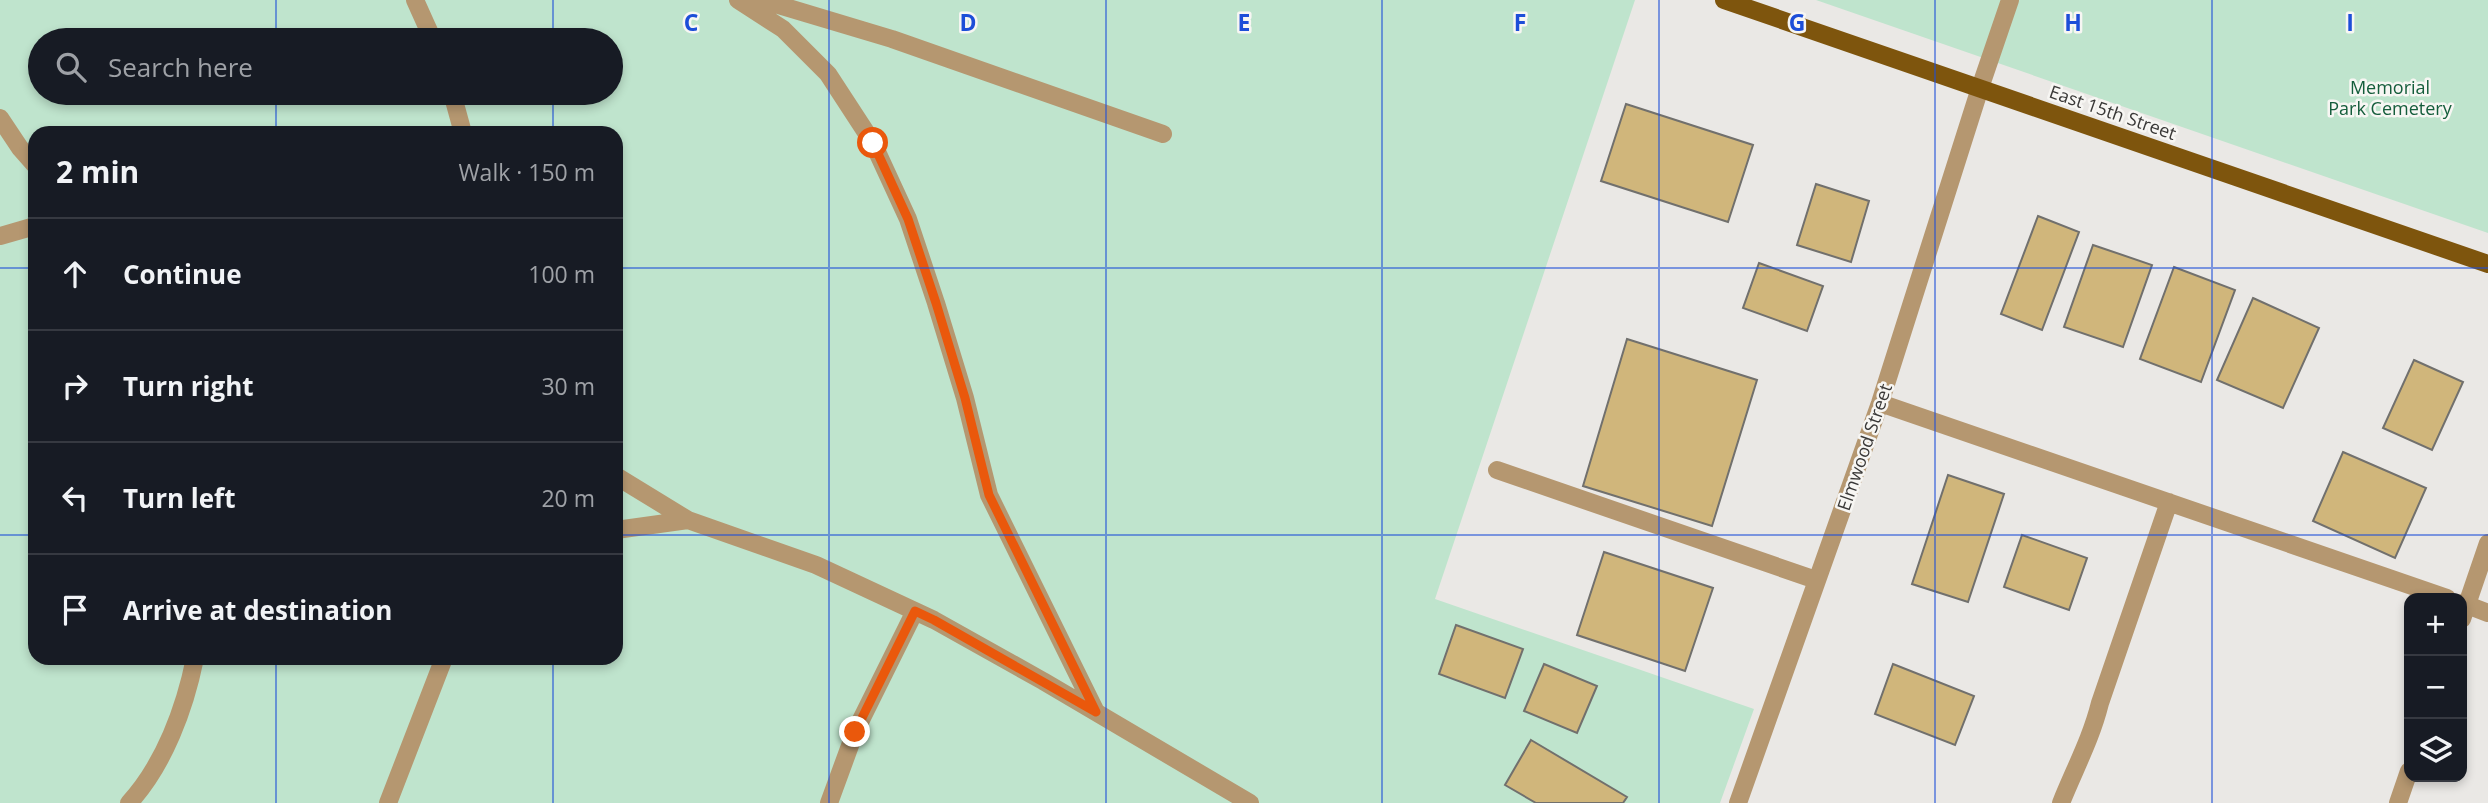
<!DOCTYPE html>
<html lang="en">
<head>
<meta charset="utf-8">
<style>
	body { margin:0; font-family:"Open Sans",sans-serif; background:#242831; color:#f1f3f6 }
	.controls { position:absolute; right:21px; bottom:21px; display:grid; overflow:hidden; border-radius:14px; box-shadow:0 4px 10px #0003 }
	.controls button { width:63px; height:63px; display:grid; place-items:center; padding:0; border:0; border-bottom:2px solid #363941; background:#171b24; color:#f1f3f6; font:35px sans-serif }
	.stop { position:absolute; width:21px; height:21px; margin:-16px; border:5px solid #ea580c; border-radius:50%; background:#fff }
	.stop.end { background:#ea580c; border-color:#fff; box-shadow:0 2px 7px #0008 }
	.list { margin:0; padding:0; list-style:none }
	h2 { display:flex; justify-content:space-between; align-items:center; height:91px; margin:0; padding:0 28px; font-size:30px }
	h2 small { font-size:23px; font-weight:400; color:#9ea1a6 }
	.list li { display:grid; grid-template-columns:46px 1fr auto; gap:21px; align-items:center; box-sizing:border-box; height:112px; padding:0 28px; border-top:2px solid #363941 }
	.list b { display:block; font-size:26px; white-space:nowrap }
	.list em { font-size:23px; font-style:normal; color:#9ea1a6 }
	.icon { flex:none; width:38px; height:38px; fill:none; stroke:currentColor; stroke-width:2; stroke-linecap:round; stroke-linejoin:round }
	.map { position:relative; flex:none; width:2488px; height:803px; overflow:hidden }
	.search { position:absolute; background:#171b24; box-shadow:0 4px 10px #0003; left:28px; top:28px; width:595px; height:77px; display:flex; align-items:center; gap:18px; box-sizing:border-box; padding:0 24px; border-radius:38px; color:#9ea1a6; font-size:26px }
	.panel { position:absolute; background:#171b24; box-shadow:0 4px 10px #0003; left:28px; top:126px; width:595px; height:539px; border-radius:21px }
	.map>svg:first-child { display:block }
	.green { fill:#bfe4cd; fill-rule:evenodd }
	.building { fill:#d0b67b; stroke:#71706d; stroke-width:2 }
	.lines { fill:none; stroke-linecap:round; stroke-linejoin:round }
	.minor { stroke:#b59770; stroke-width:18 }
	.major { stroke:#7e550d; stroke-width:18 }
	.route { stroke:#ea580c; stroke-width:9 }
	.grid { fill:none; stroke:#1d4ed8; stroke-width:2; stroke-opacity:0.55 }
	.labels { text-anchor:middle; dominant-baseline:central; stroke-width:5; stroke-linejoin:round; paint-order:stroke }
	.park-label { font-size:18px; fill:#145d3b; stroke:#f7f6f3 }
	.street-label { font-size:18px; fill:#393837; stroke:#f7f6f3 }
	.grid-label { font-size:23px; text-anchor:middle; font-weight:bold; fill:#1d4ed8; stroke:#f7f6f3; stroke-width:5; stroke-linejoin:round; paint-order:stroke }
</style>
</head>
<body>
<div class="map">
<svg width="2488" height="803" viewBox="0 0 2488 803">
	<rect width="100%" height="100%" fill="#eae8e5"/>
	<path class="green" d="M0,0H1635L1435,599L1754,709L1720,803H0ZM40,40H611V93H40ZM35,133H616V658H35Z
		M1816,0H2488V233Z"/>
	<path class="building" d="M1626,104L1753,145L1728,222L1601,181Z
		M1816,184L1869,201L1851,262L1797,245Z
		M2038,216L2079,232L2042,330L2001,314Z
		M2093,245L2152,265L2123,347L2064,327Z
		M1759,263L1823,286L1807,331L1743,308Z
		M2174,267L2235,290L2201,382L2140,359Z
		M2253,298L2319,328L2283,408L2217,380Z
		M1627,339L1757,380L1712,526L1583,486Z
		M2414,360L2463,382L2432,450L2383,428Z
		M2343,452L2426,488L2395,558L2313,521Z
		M1948,475L2004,494L1968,602L1912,584Z
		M2022,535L2087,558L2069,610L2004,587Z
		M1604,552L1713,588L1685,671L1577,635Z
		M1456,625L1523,649L1505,698L1439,674Z
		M1544,664L1597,686L1577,733L1524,711Z
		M1893,664L1974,696L1955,745L1875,714Z
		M1531,740L1627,797L1623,803H1536L1505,785Z"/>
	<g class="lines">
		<path class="minor" d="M415,0L433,40
			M738,0L783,29L828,74L873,143L908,219L936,303L965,398L989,495L1096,712
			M762,0L892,39L1163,134
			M452,93L463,133
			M0,118L20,148L35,165
			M0,236L35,226
			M1880,403L2447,598
			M1497,470L1816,580
			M616,476L688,520L816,565L934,620L1043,681L1250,803
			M616,530L688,520
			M2462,603L2488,613
			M2462,619L2488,543
			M129,803C164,765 185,708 195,658
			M388,803L444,658
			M829,803L855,732L915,611
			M1738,803L1880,403L1980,88L2010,0
			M2061,803C2075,768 2091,739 2100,703L2169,502
			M2398,803L2409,771"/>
		<path class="major" d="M1724,0L2488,264"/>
	</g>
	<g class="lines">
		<path class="route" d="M855,732L915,611L934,620L1096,712L989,495L965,398L936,303L908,219L873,143"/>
	</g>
	<path class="grid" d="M276,0V40M553,0V40M829,0V803M1106,0V803M1382,0V803M1659,0V803M1935,0V803M2212,0V803M276,93V133M553,93V133M0,268H35M616,268H2488M0,535H35M616,535H2488M276,658V803M553,658V803"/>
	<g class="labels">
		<g class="park-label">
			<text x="2390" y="87">Memorial<tspan x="2390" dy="21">Park Cemetery</tspan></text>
		</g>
		<g class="street-label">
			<text transform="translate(2113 112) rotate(19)">East 15th Street</text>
			<text transform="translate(1864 447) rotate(-71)">Elmwood Street</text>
		</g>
	</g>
	<g class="grid-label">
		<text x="691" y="31">C</text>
		<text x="968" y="31">D</text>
		<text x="1244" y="31">E</text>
		<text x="1520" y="31">F</text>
		<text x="1797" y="31">G</text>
		<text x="2073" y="31">H</text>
		<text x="2350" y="31">I</text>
	</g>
</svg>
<div class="controls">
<button>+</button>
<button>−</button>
<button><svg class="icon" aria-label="layers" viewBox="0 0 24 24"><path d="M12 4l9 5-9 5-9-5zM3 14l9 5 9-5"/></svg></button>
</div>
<div class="stop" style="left:873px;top:143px"></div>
<div class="stop end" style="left:855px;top:732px"></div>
<div class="search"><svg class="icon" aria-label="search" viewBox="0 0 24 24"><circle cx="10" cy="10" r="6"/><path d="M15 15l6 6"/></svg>Search here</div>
<section class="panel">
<h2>2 min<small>Walk · 150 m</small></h2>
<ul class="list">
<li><svg class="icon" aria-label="ahead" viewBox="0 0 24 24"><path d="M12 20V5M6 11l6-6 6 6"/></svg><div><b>Continue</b></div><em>100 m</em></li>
<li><svg class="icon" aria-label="right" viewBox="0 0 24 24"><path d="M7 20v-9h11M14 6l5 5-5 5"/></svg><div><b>Turn right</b></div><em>30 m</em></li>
<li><svg class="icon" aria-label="left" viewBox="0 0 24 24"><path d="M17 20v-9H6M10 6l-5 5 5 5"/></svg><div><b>Turn left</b></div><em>20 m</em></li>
<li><svg class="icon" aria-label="arrive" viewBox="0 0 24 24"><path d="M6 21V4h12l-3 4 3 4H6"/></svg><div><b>Arrive at destination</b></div></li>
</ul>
</section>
</div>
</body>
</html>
